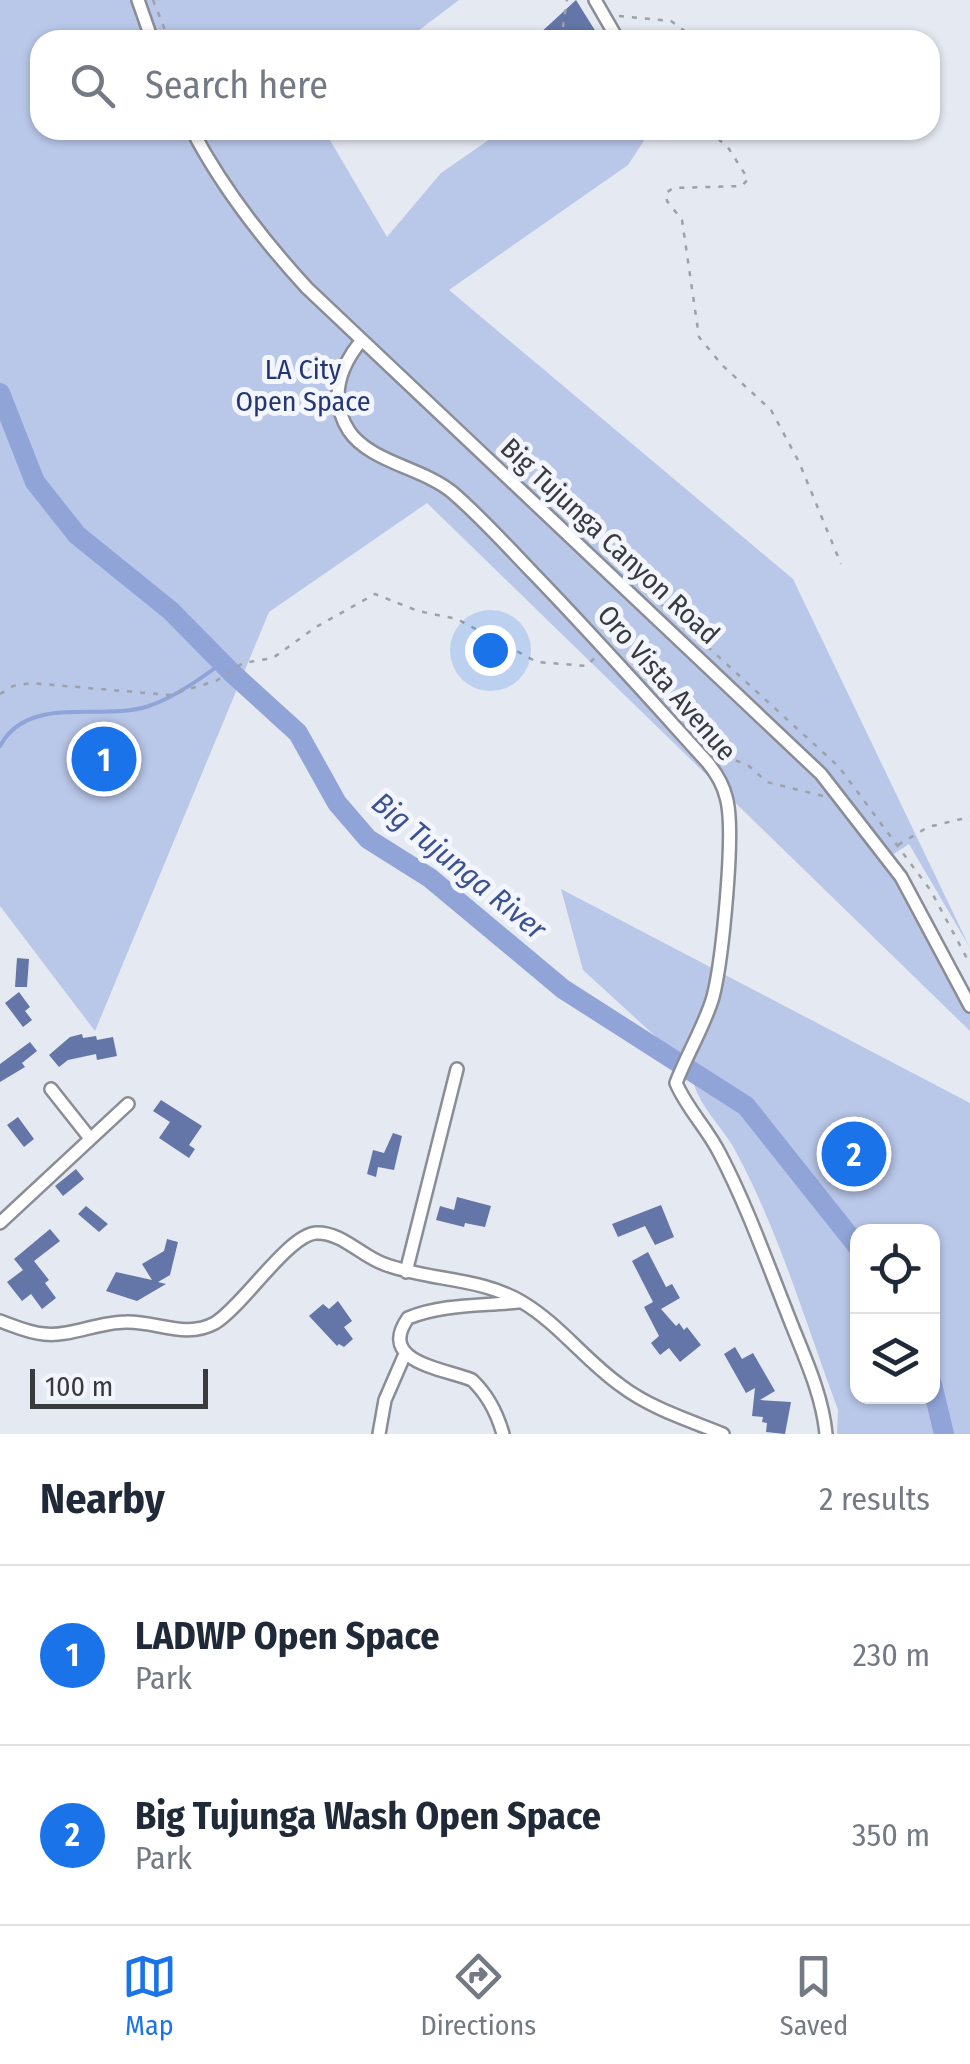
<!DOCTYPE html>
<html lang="en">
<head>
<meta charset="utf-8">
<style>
	body { margin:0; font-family:"Fira Sans Condensed",sans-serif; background:#f6f6f7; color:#1f2937 }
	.controls { position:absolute; right:30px; bottom:30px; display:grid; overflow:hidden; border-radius:20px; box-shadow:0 2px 8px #0004 }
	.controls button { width:90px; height:90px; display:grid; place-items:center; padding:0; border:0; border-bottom:2px solid #e0e1e3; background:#fff; color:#1f2937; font:50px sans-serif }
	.scale { position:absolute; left:30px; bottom:25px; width:178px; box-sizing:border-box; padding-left:10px; border:5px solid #383a3e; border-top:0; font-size:28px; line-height:35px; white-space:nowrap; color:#383a3e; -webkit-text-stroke:8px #f3f6fe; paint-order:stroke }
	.you { position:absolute; left:490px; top:650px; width:35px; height:35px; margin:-25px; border:8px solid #fff; border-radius:50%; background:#1a73e8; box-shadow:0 0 0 15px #1a73e833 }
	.badge { display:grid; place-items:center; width:65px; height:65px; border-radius:50%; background:#1a73e8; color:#fff; font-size:32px; font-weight:700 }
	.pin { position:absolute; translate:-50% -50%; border:5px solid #fff; box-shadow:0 2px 10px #0006 }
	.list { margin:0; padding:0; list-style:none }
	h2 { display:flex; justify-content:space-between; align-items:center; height:130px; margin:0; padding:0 40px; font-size:42px }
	h2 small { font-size:32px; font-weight:400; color:#747a83 }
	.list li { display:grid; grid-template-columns:65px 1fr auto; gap:30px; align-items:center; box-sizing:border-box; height:180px; padding:0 40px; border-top:2px solid #e0e1e3 }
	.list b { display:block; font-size:38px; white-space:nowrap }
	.list p { margin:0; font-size:32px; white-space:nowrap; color:#747a83 }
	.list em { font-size:32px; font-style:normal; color:#747a83 }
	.icon { flex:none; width:55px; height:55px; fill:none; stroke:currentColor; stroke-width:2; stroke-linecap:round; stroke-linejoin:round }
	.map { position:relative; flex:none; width:970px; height:1434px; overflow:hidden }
	.search { position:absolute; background:#fff; box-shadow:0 2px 8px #0004; left:30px; right:30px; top:30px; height:110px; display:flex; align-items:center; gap:25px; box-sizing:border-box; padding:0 35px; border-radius:30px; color:#747a83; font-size:38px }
	.sheet { height:490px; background:#fff }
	nav { display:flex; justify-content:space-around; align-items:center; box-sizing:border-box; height:140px; border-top:2px solid #e0e1e3; background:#fff; font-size:28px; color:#747a83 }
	nav a { display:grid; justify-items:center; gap:5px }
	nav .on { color:#1a73e8 }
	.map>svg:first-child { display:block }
	.green { fill:#b9c7e9; fill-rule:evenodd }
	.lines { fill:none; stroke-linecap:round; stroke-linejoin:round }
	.stream { stroke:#90a4d8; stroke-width:4 }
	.river { stroke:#90a4d8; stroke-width:20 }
	.building { fill:#6376a7 }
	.minor-casing { stroke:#8a8d96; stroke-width:16 }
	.path { stroke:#9da1a8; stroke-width:2.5; stroke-dasharray:5 8; stroke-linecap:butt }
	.minor { stroke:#fff; stroke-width:11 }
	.labels { text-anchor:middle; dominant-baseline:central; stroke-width:10; stroke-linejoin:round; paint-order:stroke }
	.park-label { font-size:28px; fill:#243675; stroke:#f3f6fe }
	.street-label { font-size:28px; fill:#383a3e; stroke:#f3f6fe }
	.water-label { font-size:30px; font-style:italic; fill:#3c5193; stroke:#f3f6fe }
</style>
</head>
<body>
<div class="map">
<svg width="970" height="1434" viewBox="0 0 970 1434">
	<rect width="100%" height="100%" fill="#e5e9f2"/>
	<path class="green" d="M0,0H459L406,40H40V130H324L387,237L441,173L503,130H651L628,165L449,290L793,579L970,948L909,844L889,857L970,1004V1031L427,503L269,612L95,1031L0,906Z
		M561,889L970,1103V1434H837L838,1410C806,1324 779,1231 735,1150C720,1122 686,1095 693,1062L678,1057L583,970ZM858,1232H932V1396H858Z"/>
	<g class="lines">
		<path class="stream" d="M0,746C29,693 101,722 149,706C175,697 200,679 222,663"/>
		<path class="river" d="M0,393L35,482L77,535L171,611L231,672L298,733L337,803L368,839L430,878L563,989L746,1106L858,1247
			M932,1384L944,1434"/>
	</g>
	<path class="building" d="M576,0L601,40H542L538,35Z
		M17,958L29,959L27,987H15Z
		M19,992L30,1007L25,1011L32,1020L23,1027L5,1003Z
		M82,1034L83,1038L96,1036L97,1040L113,1037L117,1056L97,1060L96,1054L68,1060L59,1067L49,1055L70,1037Z
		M30,1042L37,1051L22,1063L25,1067L0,1082V1064Z
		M161,1100L202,1126L189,1145L195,1149L189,1158L159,1138L170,1122L153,1111Z
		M18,1117L34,1139L24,1147L7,1125Z
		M393,1133L402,1136L394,1170L378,1167L376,1177L367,1174L373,1150L384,1153Z
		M76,1169L84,1179L63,1196L55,1186Z
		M457,1197L491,1206L485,1227L465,1223L464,1227L436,1220L440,1206L454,1210Z
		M661,1205L674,1237L655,1245L645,1226L618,1237L612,1224Z
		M86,1206L108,1224L99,1232L78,1214Z
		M50,1229L60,1241L34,1261L49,1280L45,1283L56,1298L42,1309L31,1294L22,1301L7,1282L23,1270L14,1259Z
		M167,1239L178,1242L170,1275L158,1282L166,1284L137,1301L106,1291L116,1272L152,1280L142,1264L164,1251Z
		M648,1252L666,1287L672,1284L680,1298L661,1309L676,1326L679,1323L684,1330L687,1327L701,1345L680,1362L669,1348L660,1355L651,1343L659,1336L644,1307L653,1302L632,1261Z
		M338,1301L352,1321L344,1327L353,1339L344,1347L339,1344L337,1346L309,1316L323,1304L329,1309Z
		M735,1347L742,1359L753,1353L775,1391L760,1400L791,1402L785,1434L766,1432L767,1423L762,1422L763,1417L752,1416L755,1388L746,1393L724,1354Z"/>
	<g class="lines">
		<defs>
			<path id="minor" d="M138,0L152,40
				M595,0L618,40
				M192,130C223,189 262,239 307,288L821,774L901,877L970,1006
				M361,341C339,368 329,400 349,431C370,462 423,468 452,492C481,517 507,546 533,573C593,635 650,699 708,763C716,773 723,784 726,797C736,829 722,962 713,997C705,1025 686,1056 676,1083C687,1109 707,1128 720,1154C746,1204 765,1257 786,1310C801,1350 822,1391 826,1434
				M51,1089L89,1137
				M0,1223L128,1104
				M406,1272L457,1069
				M0,1321C14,1326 29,1333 44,1334C70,1337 98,1322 126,1322C156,1321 186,1339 215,1323C243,1306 288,1235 316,1233C342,1232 361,1256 384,1264C429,1281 480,1277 522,1302C559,1324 585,1360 620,1385C650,1408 688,1420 723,1434
				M379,1434L385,1400L405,1354
				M503,1434C497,1413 488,1395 472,1380C442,1368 377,1362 408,1318C442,1304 481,1306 518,1302"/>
		</defs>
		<use href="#minor" class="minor-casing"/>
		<path class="path" d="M153,0L169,40
			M619,16L671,21L697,40
			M561,40L567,0
			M709,130L729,149L748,179L742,186L673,188L666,193L667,201L682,220L699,337L722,365L771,410L799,462L841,564
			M602,550L839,767L931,891L970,964
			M0,694L13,686L31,683L169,695L216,681L243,663L273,658L316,627L375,594L418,611L457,619L537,662L587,666L597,655
			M712,750L749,766L767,782L823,796
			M898,845L928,827L970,817"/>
		<use href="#minor" class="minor"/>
	</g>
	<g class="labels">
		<g class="park-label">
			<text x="303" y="369">LA City<tspan x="303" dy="32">Open Space</tspan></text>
		</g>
		<g class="street-label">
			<text transform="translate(610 541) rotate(43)">Big Tujunga Canyon Road</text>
			<text transform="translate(667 683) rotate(49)">Oro Vista Avenue</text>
		</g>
		<g class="water-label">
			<text transform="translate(459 866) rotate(39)">Big Tujunga River</text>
		</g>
	</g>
</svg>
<div class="controls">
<button><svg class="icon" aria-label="locate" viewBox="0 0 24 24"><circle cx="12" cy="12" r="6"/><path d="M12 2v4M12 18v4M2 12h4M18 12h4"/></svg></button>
<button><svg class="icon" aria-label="layers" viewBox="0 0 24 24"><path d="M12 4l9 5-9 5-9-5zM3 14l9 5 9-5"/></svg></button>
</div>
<div class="scale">100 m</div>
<div class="you"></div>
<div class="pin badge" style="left:104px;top:759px">1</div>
<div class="pin badge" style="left:854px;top:1154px">2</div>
<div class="search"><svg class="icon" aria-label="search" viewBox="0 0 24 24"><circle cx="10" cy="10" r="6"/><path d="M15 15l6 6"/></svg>Search here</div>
</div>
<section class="sheet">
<h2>Nearby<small>2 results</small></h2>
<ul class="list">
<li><span class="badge">1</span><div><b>LADWP Open Space</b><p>Park</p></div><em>230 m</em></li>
<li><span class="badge">2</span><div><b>Big Tujunga Wash Open Space</b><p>Park</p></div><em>350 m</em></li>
</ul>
</section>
<nav>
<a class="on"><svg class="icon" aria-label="map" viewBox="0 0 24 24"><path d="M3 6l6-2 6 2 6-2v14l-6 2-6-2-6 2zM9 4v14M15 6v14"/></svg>Map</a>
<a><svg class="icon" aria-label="directions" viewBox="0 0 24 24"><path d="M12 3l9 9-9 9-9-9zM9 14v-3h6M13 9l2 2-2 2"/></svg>Directions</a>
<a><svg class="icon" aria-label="saved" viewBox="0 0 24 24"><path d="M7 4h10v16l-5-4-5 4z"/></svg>Saved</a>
</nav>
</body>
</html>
